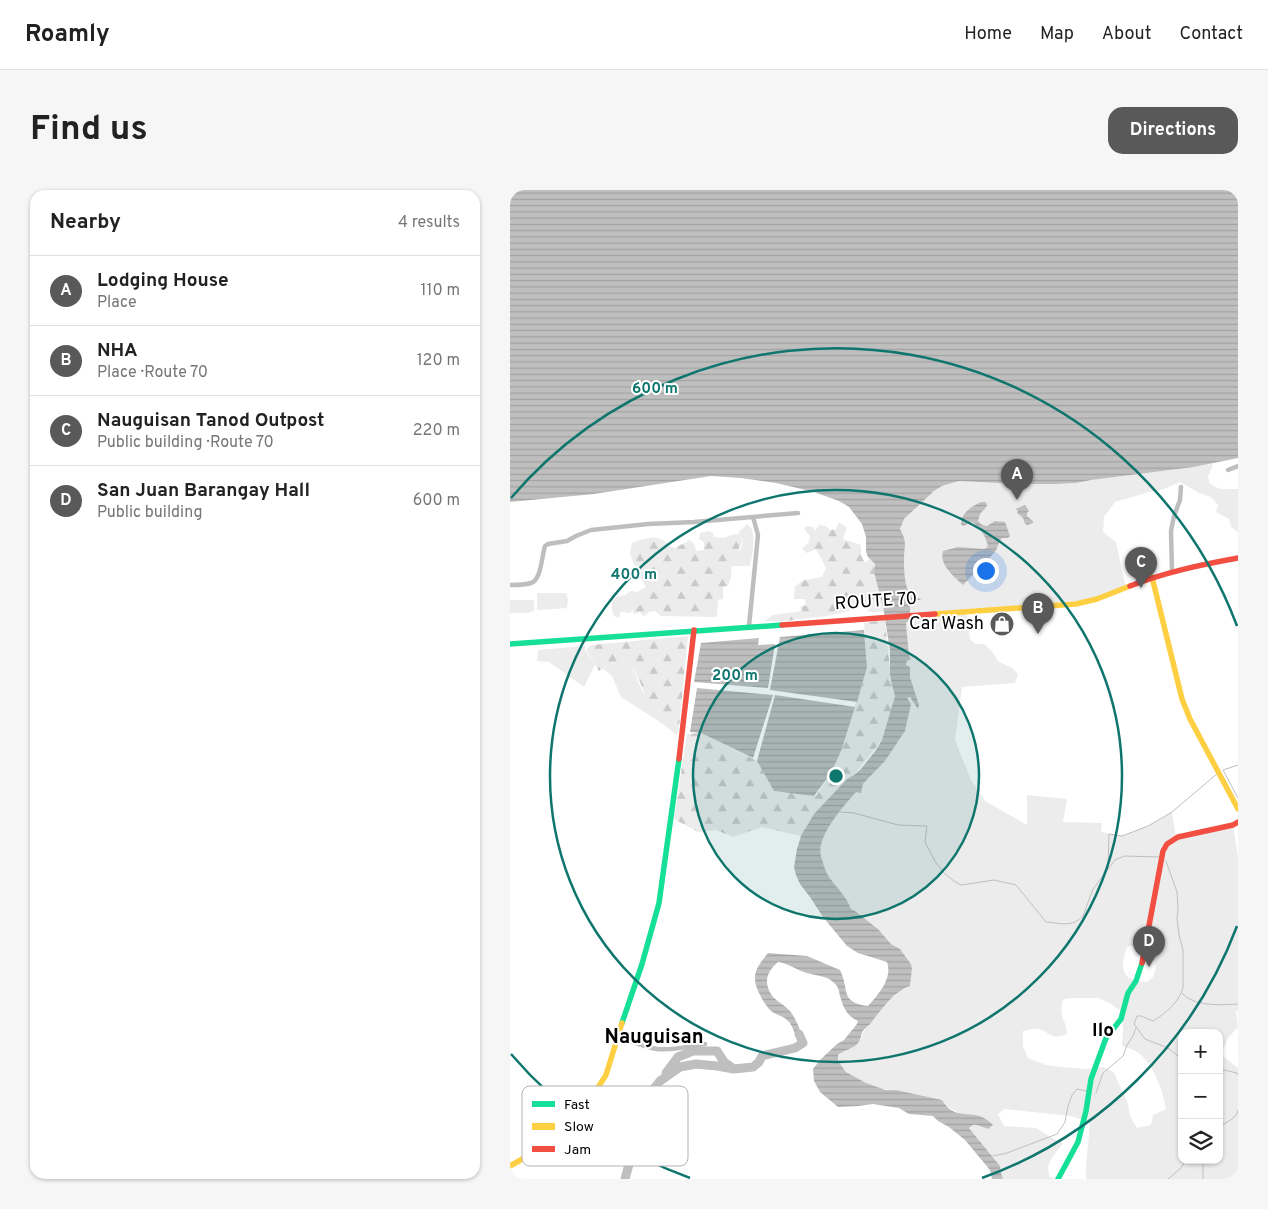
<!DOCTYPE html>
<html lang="en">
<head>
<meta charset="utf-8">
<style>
	body { margin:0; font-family:Overpass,sans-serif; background:#f6f6f6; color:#222 }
	.controls { position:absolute; right:15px; bottom:15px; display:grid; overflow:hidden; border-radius:10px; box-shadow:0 1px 4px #0004 }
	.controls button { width:45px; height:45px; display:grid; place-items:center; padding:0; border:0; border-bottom:1px solid #e0e0e0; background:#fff; color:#222; font:25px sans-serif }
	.you { position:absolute; left:475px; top:380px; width:18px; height:18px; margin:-12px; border:4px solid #fff; border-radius:50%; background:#1a73e8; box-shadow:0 0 0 8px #1a73e833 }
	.badge { display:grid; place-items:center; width:32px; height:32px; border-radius:50%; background:#595959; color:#fff; font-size:16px; font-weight:700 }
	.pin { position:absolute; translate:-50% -41px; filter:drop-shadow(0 1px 2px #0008) }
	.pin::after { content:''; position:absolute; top:26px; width:18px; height:15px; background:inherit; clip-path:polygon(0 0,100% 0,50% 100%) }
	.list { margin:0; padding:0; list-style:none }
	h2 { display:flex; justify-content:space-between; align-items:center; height:65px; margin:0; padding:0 20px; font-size:21px }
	h2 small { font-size:16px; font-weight:400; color:#767676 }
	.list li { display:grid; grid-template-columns:32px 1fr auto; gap:15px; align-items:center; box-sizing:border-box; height:70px; padding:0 20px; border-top:1px solid #e0e0e0 }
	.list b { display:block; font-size:19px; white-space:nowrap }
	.list p { margin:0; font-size:16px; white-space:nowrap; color:#767676 }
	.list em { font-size:16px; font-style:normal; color:#767676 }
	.icon { flex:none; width:28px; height:28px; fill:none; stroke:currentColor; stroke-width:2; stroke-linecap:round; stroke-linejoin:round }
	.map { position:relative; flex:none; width:728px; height:989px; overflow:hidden; border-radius:15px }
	header { display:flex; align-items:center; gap:30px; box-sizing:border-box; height:70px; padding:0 25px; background:#fff; border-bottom:1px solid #e0e0e0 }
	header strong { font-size:24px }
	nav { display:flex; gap:28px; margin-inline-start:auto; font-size:18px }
	.intro { display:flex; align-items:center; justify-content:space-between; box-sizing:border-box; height:120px; padding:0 30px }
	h1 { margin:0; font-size:35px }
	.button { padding:12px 22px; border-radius:15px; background:#595959; color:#fff; font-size:18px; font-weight:700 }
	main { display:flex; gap:30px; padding:0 30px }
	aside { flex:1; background:#fff; border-radius:15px; box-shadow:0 1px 4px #0004 }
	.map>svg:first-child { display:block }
	.green { fill:#ececec; fill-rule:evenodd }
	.forest { fill:url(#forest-firs) }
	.water { fill:url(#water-rules) }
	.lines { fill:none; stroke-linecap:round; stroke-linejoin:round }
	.stream { stroke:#bfbfbf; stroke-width:1 }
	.river { stroke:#bfbfbf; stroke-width:9 }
	.street { stroke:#bebebe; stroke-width:4.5 }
	.fast { stroke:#16e098; stroke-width:5.5 }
	.slow { stroke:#ffcf43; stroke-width:5.5 }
	.jam { stroke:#f24e42; stroke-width:5.5 }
	.ring { fill:none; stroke:#0f766e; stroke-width:2.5 }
	.labels { text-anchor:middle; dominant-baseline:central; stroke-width:4; stroke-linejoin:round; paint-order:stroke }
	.street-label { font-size:18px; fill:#000; stroke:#fff }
	.poi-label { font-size:18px; fill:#000; stroke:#fff; text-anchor:end }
	.neighbourhood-label { font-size:19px; font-weight:bold; fill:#000; stroke:#fff }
	.quarter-label { font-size:20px; font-weight:bold; fill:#000; stroke:#fff }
	.key { fill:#fff; stroke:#b2b2b2; stroke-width:1 }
	.key-label { font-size:14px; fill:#000 }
	.centre { fill:#0f766e; stroke:#fff; stroke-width:2.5 }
	.ring-label { font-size:15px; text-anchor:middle; font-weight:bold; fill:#0f766e; stroke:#fff; stroke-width:4; stroke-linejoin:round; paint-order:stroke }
</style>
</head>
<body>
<header>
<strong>Roamly</strong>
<nav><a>Home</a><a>Map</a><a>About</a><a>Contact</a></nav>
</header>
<div class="intro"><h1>Find us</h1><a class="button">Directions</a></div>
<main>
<aside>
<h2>Nearby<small>4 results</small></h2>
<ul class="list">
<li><span class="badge">A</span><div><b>Lodging House</b><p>Place</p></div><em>110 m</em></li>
<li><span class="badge">B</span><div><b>NHA</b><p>Place · Route 70</p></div><em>120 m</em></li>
<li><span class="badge">C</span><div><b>Nauguisan Tanod Outpost</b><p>Public building · Route 70</p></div><em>220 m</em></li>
<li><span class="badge">D</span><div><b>San Juan Barangay Hall</b><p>Public building</p></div><em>600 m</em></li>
</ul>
</aside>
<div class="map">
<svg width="728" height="989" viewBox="0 0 728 989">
	<defs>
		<pattern id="forest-firs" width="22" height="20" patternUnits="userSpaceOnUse" patternTransform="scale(1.25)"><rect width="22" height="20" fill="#ececec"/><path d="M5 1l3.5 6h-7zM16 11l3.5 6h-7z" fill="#c9c9c9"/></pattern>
		<pattern id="water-rules" width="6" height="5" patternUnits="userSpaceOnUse" patternTransform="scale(1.25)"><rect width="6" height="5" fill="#bfbfbf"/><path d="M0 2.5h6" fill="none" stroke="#a2a2a2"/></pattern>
	</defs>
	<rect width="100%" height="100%" fill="#fff"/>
	<path class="green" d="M703,274L698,287L700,294L710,299H728V342L721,337L719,329L706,322L708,315L701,307L689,303L670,292L654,299L639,302L605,312L594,327L593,342L606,352L616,398L587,409L456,421L460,449L465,454H474L481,460L489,472L502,478L508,484L505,493L452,497L445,550L461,590L475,611L517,635V605L557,609L553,632L592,633L591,642L612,646L638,636L662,622L665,642L668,647L723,635L728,668V820L726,821L728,837L718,848L713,860L710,864L728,878V989H576C575,970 580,951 579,932L561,926L494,919L488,924L494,936L526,938L542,948L553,953C545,965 534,973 540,987L548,989H493L491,983L490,976L459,938C462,933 467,934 472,937C466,933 460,929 455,926C446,920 438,920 432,910C418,907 404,904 390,901C385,900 380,900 375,899C359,896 327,884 328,865L351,849L353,842L357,837L372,818L389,802L400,796L402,779L401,774L390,759L381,754L368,739L345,721L341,719C337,707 327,698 319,687C316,683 315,678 313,673C313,670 311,668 311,666C306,646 334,616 346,602L351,603L353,595L375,571L395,541L401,514L397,508L400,507L408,518L409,515L400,487V477L396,475L399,466L396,433L400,430V418L402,412L411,410V409L400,406C395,395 394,383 394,370C394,356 398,352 390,339L394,329L424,301L432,296L449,291L510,294H546L566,293L581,290L684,277ZM515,315L517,326L521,329V334L518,335L514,332L513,328L507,323L508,321L506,318ZM626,755C639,760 642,764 646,777L643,787L637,792C633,791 628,792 624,790C608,785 613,768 617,757ZM561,808H589L601,814L612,822L613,840L612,856C617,858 623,859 627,862C643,872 653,901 656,919L643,925L641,935L627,938L620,926L618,914L604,883L598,879L593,877L576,879L551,877L536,875L518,868L513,856V841C518,840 525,838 529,839C543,844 540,850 557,844C556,829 547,824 554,809ZM672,843H709V970H672Z
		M237,334C248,340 242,365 240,376H233L232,368L223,365L230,361L233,350L228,343Z
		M136,397L133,415L122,419L121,423L111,422L109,428L104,426L102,421V411L106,407L115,405L121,401L127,402Z
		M27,403H56L58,410L57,418L27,420Z
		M0,410H24V421L17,423H0Z
		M75,456V460L85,475L74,497L39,472L27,471L28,460Z
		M120,472L133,503L142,512L169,538L167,545L150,532L111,507L102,486L95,480L92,479L99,474Z"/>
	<path class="forest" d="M329,332L337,338L333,349L351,355V365L355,373L359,369L364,373L366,389L372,414L373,422H359L355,415H349C340,425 301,428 286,429C279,432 264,431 255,431L263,425L292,421L290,417L296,415L295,409H285L284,405L285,396L294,390L312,387L316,378L306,359L297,363L292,359L299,352L300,346L294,338L297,336L303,337L305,341L309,335L316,336L320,340L326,339Z
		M198,341L203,343L204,347L213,348L225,344L229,345L233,350L229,358L230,362L224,365L232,368L233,376H222L221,387L218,396L213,397V409L208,410L207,427L154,426H151L145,421L138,422L137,425L133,426L130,422L124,424L122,419L133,414L136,397L125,378L120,363L122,353C134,348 151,343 159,356L165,358L180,350L184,354L186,361L194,360V352L189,349L190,343Z
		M375,430L381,491L385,506L372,550L344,585L311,617L291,646L252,637L223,647L206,640L188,642L164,629L177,544L191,543L247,571L264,601L306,606L321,583L337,541L357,477L354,433Z
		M178,446L169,538L135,506L130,492L120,472L99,474L89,481L76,460L81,455Z"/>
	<path class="water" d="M0,0H728V268L684,277L581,290L566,293L546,294H510L449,291L432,296L424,301L394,329L390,339C398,353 394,356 394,370C394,383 395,395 400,406L412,409L402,412L400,418V430L396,433L399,466L401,469L397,471L396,475L400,477V487L409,515L408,519L400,507L397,508L401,514L395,541L375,571L353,594L351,603L346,602C334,616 306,646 311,666C311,668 313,670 313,673C315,678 316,683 319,687C327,698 337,707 341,719L345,721L368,739L381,754L390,759L401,774L402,779L400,796C383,802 371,820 360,834C358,836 354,839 352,842C351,846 351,849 348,853C343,859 334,860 328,865V871L336,882L356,893L376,900H386L432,910C441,925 450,923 465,925C472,926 478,930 483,935L478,939C471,937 464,931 459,938L490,976L491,983L493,989H482L480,980L455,950L439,937L428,931L423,926L399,924L389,918L363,914L348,916L328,917L310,902L304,891L303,879L310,870L327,854L334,850L347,834L348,831C337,826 333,817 330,806C329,802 329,798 326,795C319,785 304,786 294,782C285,779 277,773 268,772C256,782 253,794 263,807C268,812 274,815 279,820C285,826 293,845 293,853C284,850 285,837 278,831C274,826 266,825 261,821C256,816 253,811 250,805C240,786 246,778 258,763L297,766L330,780C340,800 329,812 358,816C368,805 383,788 377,772L348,763L337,756L313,727L300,707L290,694L286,685L284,677L287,659L291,646L304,624L337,589L344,585L351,579L366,560L372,550L385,506L382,495L380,484V460L373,417L364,382L365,374L358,367L356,362V347L352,334L339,317L329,311L304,302L266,293L231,288L201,286L84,304L0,312Z
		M471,312H476L477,316L470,324L468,331L472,335L477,336L485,331L495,332L500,346L498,348H492C488,353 488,357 485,362L453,395C444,386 429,375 433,361L448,357L474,359L478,357C477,348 470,337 462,332L453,336L451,334C451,323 462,316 471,312Z
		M515,315L519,321L517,323V326L523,331V333L518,335L515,334L513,328L507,323L508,321L505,319Z
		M354,440L357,477L347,512L260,500L270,447Z
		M249,448L248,455L265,454L258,498L184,492L191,453Z
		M187,498L263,505L243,568L191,543L180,542Z
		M265,505L345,517L331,561L321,583L304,606L264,601L247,571Z"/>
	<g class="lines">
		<path class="stream" d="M728,575L713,580L728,608
			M330,622L344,623L388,635L417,636L415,652L426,673L434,683L444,691L451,695L484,690L506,695L536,732C551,733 561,738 573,726L583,699L605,670L614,666L650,667
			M656,671L667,702L668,720L667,728L669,745L673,760V797C671,810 654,825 643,831L631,826H627L624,834L635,849L658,858L672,869
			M598,678L599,644L612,646L638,636L662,622L708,583
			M672,803C683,817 712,815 728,814
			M709,881L714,880L727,883L728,885
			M586,903L593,883L613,866L617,855L623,846L626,838
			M709,937L722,929L727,924L728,920
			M483,966L497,963L547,944L555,932L558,916L562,905L567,899L577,901
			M693,970V989
			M658,989L671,978L676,970"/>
		<path class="river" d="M156,883L168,867L183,861H207L214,872L221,877
			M115,989L137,907L150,891L170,877L186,874L207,876L224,879L243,877L249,872L252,866L285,858L293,853L289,844"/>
		<path class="street" d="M718,280L728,276
			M662,382L661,341L664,326L670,310L671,297
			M0,395C7,395 15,395 21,393C31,391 32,365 35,356L38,354L57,351L66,346L81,340L138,334L184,332L288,323
			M239,436L248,345L243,327
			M108,847C121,851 134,857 147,859C163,861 179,856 195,854
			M77,909L83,927L82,938L87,962"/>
		<path class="fast" d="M0,454L272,435
			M112,833L132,774L149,713L169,569
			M548,989L568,952L576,921L581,889L596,848L611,829L618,803L626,791L632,773"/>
		<path class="slow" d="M642,387L672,509L680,529L728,619
			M425,424L566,414L587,409L620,396
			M0,976L30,959L89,896L96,885L112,833"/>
		<path class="jam" d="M620,396C656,382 690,375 728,368
			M272,435L425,424
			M169,569L184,440
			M632,773L653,661L657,654L668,647L723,635L728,632"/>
	</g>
	<circle cx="326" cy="586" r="143" fill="#0f766e" fill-opacity=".12"/>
	<g class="ring">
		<circle cx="326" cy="586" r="143"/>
		<circle cx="326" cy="586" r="286"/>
		<path d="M727 736A428 428 0 0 1 472 988M180 988A428 428 0 0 1 1 864M1 308A428 428 0 0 1 727 436"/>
	</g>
	<defs>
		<symbol id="shop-disc" viewBox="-11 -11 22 22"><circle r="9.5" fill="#595959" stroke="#fff"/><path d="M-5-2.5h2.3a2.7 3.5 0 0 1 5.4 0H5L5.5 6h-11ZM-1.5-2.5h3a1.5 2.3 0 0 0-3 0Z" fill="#fff"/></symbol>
	</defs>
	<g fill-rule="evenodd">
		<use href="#shop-disc" x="478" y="420" width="28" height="28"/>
	</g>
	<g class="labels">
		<g class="street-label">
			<text transform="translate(366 412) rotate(-4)">ROUTE 70</text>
		</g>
		<g class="poi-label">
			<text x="474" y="434">Car Wash</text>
		</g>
		<g class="neighbourhood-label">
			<text x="593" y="841">Ilo</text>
		</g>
		<g class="quarter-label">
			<text x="144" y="848">Nauguisan</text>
		</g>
	</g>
	<rect x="12" y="896" width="166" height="80" rx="8" class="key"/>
	<rect x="22" y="911" width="23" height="6" fill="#16e098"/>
	<rect x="22" y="933" width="23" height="7" fill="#ffcf43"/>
	<rect x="22" y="956" width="23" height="6" fill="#f24e42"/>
	<g class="key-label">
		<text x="54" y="919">Fast</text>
		<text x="54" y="941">Slow</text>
		<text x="54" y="964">Jam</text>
	</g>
	<circle cx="326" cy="586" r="8" class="centre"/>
	<g class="ring-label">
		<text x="145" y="203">600 m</text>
		<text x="124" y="389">400 m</text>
		<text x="225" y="490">200 m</text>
	</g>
</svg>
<div class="controls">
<button>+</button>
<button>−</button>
<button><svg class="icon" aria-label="layers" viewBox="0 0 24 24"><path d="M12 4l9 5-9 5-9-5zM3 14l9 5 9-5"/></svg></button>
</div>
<div class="you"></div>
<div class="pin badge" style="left:507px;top:310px">A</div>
<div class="pin badge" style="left:528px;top:444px">B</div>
<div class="pin badge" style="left:631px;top:398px">C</div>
<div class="pin badge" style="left:639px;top:777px">D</div>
</div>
</main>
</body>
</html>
